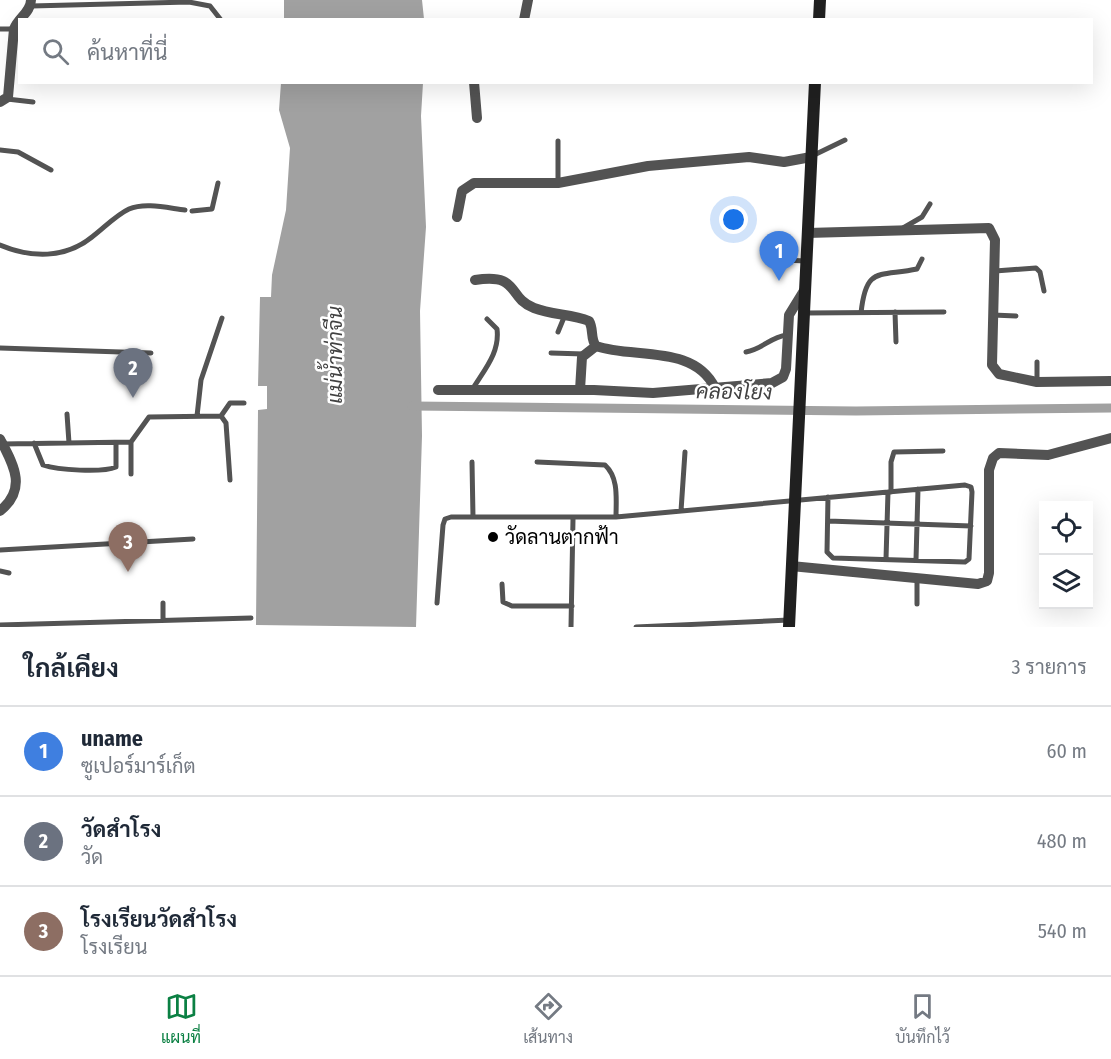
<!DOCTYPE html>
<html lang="th">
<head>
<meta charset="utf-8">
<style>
	body { margin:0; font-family:"Fira Sans Condensed",Sarabun,sans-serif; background:#f6f6f7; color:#1f2937 }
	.controls { position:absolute; right:18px; bottom:18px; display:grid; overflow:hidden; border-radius:0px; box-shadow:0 6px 24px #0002 }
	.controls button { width:54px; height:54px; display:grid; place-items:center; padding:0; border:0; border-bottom:2px solid #e0e1e3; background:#fff; color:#1f2937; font:30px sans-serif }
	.you { position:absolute; left:734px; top:220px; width:21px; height:21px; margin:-15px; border:4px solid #fff; border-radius:50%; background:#1a73e8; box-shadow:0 0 0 9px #1a73e833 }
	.badge { display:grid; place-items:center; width:39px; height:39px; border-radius:50%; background:#0b8043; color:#fff; font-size:20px; font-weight:700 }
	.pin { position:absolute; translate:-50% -50px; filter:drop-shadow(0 2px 3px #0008) }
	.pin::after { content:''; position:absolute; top:32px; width:21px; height:18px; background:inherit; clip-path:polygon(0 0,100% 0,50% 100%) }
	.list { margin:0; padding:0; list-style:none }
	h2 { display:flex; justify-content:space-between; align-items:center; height:78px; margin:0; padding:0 24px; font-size:26px }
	h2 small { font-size:20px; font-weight:400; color:#747a83 }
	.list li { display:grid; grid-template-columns:39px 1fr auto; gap:18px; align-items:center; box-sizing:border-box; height:90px; padding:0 24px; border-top:2px solid #e0e1e3 }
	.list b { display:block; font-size:22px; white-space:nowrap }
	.list p { margin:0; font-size:20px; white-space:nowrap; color:#747a83 }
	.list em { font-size:20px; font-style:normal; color:#747a83 }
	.icon { flex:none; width:33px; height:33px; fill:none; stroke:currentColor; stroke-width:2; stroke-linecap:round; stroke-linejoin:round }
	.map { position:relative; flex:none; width:1111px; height:627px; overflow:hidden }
	.search { position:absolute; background:#fff; box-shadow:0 6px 24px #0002; left:18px; right:18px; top:18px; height:66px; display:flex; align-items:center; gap:15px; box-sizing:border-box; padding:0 21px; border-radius:0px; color:#747a83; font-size:22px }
	.sheet { height:348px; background:#fff }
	nav { display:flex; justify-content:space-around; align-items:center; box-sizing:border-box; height:84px; border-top:2px solid #e0e1e3; background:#fff; font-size:16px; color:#747a83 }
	nav a { display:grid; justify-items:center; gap:3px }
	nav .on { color:#0b8043 }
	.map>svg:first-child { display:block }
	.water { fill:#a1a1a1 }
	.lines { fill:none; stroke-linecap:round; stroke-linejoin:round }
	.canal { stroke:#a1a1a1; stroke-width:9 }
	.lane { stroke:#535353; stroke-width:5 }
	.street { stroke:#535353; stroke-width:10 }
	.secondary { stroke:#202020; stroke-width:12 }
	.poi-dot { fill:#000; stroke:#fff; stroke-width:2 }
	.labels { text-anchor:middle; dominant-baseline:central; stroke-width:5; stroke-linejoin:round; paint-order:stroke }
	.poi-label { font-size:20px; fill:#000; stroke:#fff; text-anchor:start }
	.water-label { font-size:21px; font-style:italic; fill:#424242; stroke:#fff }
</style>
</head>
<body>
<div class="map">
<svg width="1111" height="627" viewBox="0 0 1111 627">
	<rect width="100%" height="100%" fill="#fff"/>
	<path class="water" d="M284,0H422L424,19H284Z
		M281,83H423L421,116L426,227L420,311L422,436L416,627L256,625L258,410L267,409V386H258L260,297H271L272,275L286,210L290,148L279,110Z"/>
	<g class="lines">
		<path class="canal" d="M412,406L856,411L1111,408"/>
		<path class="lane" d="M31,6L189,2L210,6L221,20
			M0,29H13
			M7,99L33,102
			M558,141V183
			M0,150L18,152L51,170
			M812,156L845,140
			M192,211L212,209L218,183
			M903,228L922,217L930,204
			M0,245C31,258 65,259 92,237C104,228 116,215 129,209C145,202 168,208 185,210
			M784,260L806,261
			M995,271L1036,268L1040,272L1044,291
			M895,312L896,342
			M805,313L944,312
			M861,313C866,266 878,277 917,269L922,259
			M993,315L1016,316
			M558,332L565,315
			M0,348L151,353
			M746,352C763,349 770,337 787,335
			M551,353L584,354
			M1037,362V382
			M472,390C484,370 500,353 497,329L487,319
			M67,414L69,443
			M197,416L201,380L222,318
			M221,416L230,403H244
			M131,442V474
			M34,443L43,465C58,470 102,473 116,467V443
			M2,444L131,442L149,417L221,416L226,423L230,480
			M472,462L473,517
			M537,462L605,465C619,478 616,499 616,517
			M891,492V462L894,452L943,451
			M681,511L685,452
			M828,521L971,526
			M0,550L193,539
			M886,559L888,492
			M916,560L918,489
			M0,571L9,573
			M917,578V604
			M502,584L503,602L512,606H572
			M163,603V619
			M437,603L443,525L445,519L451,517H616L965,485L971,487L972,492L969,559L965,562L833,558L827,552L828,497
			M0,625L251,618
			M571,627L573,519
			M636,627L789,620"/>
		<path class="street" d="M524,20L528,0
			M474,82L477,118
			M0,102L8,97L14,29C18,18 31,12 31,0
			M457,217L462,191L474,183H558L648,166L749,157L784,162L811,157
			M807,233L989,228L995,240L992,365L999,374L1037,382L1111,381
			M475,280C521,273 506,297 534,308C552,315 572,314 589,321C594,329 590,339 596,346C633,359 694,344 715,388
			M438,390H594L653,393L772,383L783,377L786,369L789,315L805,289
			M580,390L582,357L596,346
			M0,439C13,464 28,488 0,511
			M791,566L978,584L987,581L989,573V470L993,458L999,453L1048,455L1111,438"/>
		<path class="secondary" d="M819,20L820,0
			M789,627L815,82"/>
	</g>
	<circle class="poi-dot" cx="493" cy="537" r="6"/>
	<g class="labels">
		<g class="poi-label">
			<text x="505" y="537">วัดลานตากฟ้า</text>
		</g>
		<g class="water-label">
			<text transform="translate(335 355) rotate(-90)">แม่น้ำท่าจีน</text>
			<text transform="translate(734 392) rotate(1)">คลองโยง</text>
		</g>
	</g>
</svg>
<div class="controls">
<button><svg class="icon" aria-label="locate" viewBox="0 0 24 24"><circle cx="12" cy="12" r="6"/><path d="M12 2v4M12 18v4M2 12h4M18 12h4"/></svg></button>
<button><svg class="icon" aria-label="layers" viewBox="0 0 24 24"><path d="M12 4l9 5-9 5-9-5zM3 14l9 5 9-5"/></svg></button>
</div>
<div class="you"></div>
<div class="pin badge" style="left:779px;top:281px;background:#3f7fe0">1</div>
<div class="pin badge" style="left:133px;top:398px;background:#6b7280">2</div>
<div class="pin badge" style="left:128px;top:572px;background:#8d6e63">3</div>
<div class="search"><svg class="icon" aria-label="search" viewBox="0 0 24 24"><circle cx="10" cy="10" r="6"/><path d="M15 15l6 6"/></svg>ค้นหาที่นี่</div>
</div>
<section class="sheet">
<h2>ใกล้เคียง<small>3 รายการ</small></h2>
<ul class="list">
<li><span class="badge" style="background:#3f7fe0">1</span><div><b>uname</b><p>ซูเปอร์มาร์เก็ต</p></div><em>60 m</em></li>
<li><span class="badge" style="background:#6b7280">2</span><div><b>วัดสำโรง</b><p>วัด</p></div><em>480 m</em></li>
<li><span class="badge" style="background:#8d6e63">3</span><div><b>โรงเรียนวัดสำโรง</b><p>โรงเรียน</p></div><em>540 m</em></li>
</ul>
</section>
<nav>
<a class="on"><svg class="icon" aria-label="map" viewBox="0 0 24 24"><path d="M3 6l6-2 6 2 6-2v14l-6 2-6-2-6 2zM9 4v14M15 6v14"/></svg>แผนที่</a>
<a><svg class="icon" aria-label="directions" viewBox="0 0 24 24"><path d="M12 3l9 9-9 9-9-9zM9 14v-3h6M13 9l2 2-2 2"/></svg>เส้นทาง</a>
<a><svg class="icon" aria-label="saved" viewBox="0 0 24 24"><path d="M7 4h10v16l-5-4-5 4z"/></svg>บันทึกไว้</a>
</nav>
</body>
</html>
